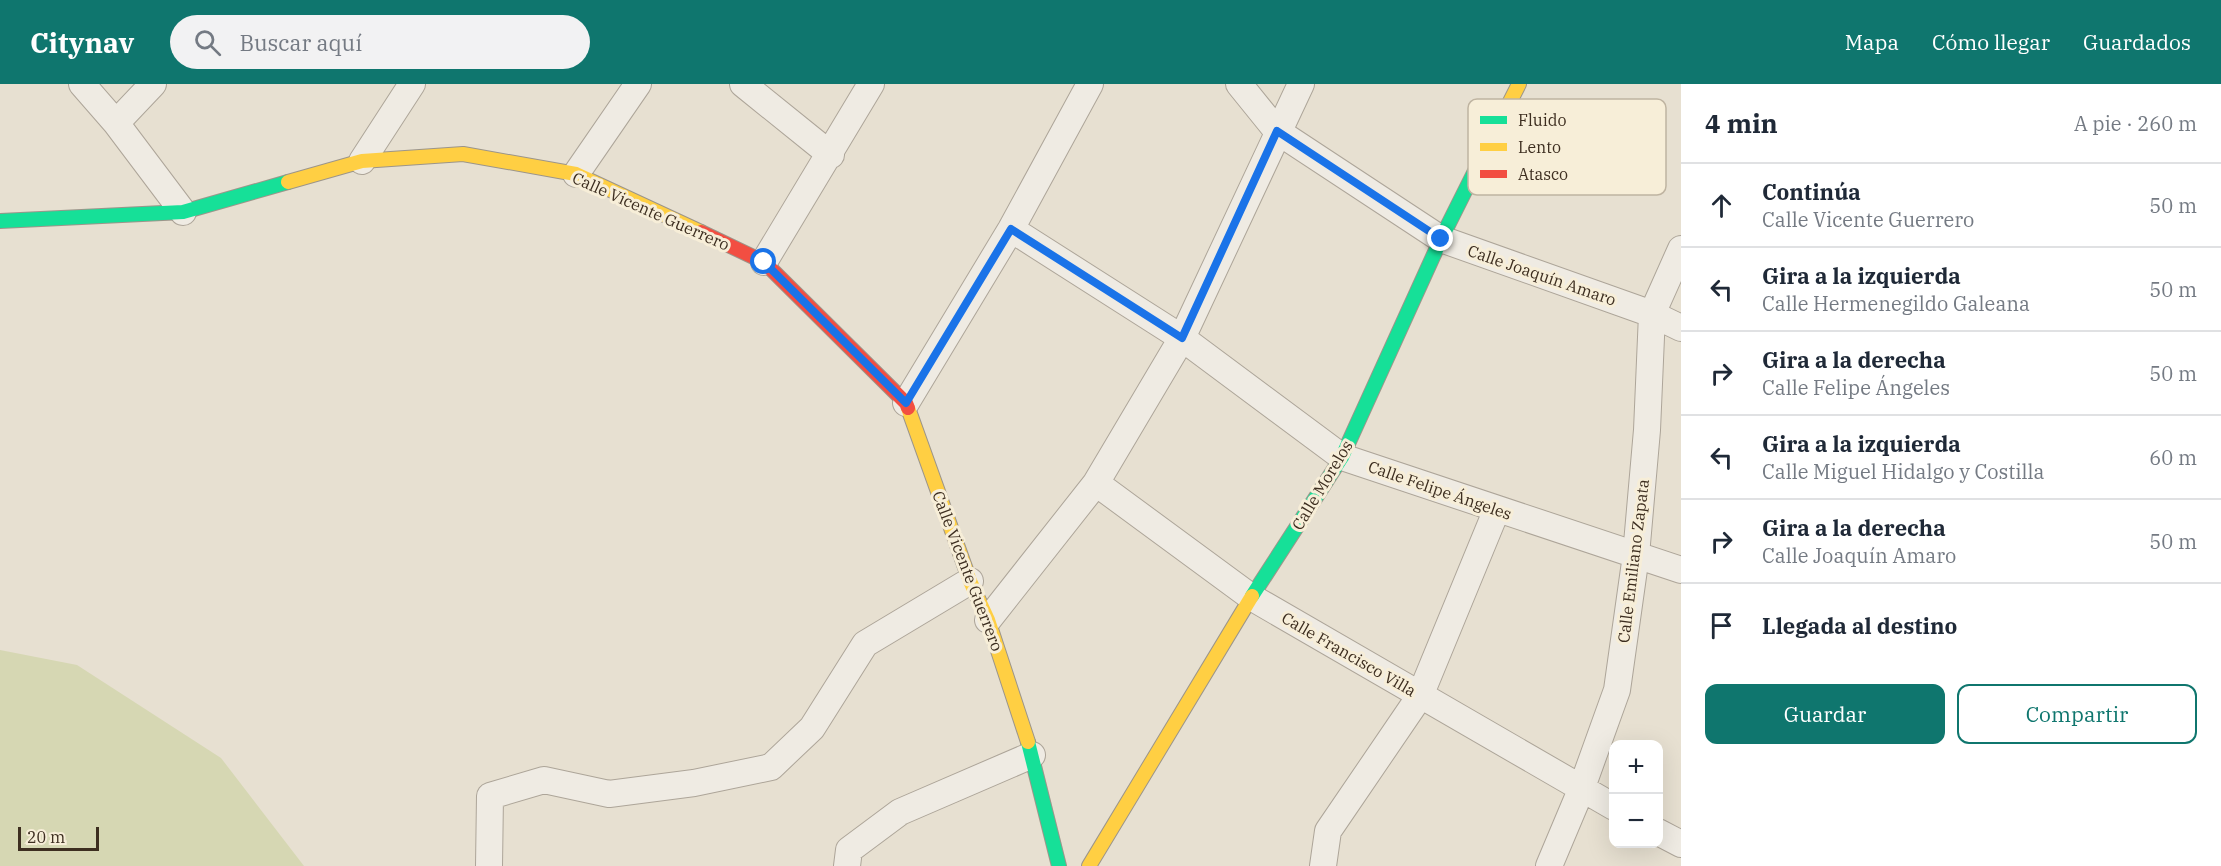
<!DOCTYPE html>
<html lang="es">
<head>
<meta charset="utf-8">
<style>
	body { margin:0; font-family:"IBM Plex Serif",serif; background:#f2f2f3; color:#1f2937 }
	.controls { position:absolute; right:18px; bottom:18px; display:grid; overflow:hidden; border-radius:12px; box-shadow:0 6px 24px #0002 }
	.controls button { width:54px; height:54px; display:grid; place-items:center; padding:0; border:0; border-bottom:2px solid #e0e1e3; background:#fff; color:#1f2937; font:30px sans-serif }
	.scale { position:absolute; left:18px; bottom:15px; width:81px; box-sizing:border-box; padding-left:6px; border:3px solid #3d2e20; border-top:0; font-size:16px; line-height:21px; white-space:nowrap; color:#3d2e20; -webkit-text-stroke:4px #f7eed8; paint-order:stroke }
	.stop { position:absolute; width:18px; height:18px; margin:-14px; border:4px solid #1a73e8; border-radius:50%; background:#fff }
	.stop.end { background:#1a73e8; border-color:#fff; box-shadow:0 2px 6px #0008 }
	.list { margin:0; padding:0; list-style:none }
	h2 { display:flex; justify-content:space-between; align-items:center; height:78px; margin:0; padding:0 24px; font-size:26px }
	h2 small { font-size:20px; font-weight:400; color:#747a83 }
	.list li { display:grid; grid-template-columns:39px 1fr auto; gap:18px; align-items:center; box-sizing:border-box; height:84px; padding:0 24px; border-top:2px solid #e0e1e3 }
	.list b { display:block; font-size:22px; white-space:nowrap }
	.list p { margin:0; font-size:20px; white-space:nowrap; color:#747a83 }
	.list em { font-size:20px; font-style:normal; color:#747a83 }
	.actions { display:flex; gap:12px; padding:18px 24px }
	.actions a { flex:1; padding:14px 0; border:2px solid #0f766e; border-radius:12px; text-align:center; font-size:21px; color:#0f766e }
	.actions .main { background:#0f766e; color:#fff }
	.icon { flex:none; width:33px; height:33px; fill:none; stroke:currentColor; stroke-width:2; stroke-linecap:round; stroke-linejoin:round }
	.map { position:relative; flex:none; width:1681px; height:782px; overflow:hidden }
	header { display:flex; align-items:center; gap:36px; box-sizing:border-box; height:84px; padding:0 30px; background:#0f766e; color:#fff }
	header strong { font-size:28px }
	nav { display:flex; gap:33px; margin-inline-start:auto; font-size:21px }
	.search { width:420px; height:54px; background:#f2f2f3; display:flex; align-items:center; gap:15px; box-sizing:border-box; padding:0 21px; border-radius:33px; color:#747a83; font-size:22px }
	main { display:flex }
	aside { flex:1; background:#fff }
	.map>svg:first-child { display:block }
	.green { fill:#d6d7b3 }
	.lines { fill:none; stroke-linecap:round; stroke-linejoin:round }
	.street-casing { stroke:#ada599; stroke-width:28 }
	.fast-casing { stroke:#9c958a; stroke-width:16 }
	.slow-casing { stroke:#9c958a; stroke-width:16 }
	.jam-casing { stroke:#9c958a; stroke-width:16 }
	.street { stroke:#efebe3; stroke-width:26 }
	.fast { stroke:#16e098; stroke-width:14 }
	.slow { stroke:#ffcf43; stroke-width:14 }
	.jam { stroke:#f24e42; stroke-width:14 }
	.route { stroke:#1a73e8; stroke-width:8 }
	.labels { text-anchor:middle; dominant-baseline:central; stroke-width:6; stroke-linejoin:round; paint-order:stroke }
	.street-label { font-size:16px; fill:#3d2e20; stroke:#f7eed8 }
	.key { fill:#f7eed8; stroke:#bfb4a1; stroke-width:1.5 }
	.key-label { font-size:16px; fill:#3d2e20 }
</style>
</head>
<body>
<header>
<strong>Citynav</strong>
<div class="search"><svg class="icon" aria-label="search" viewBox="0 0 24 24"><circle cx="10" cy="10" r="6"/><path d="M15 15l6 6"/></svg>Buscar aquí</div>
<nav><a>Mapa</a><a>Cómo llegar</a><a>Guardados</a></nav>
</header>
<main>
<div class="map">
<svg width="1681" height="782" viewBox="0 0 1681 782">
	<rect width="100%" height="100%" fill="#e7e0d1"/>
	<path class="green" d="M0,566L77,581L221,674L304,782H0Z"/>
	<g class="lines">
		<defs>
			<path id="street" d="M82,0L116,39L183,128
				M743,0L831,71
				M1239,0L1277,47L1441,155L1652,230L1681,244
				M116,39L153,0
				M362,77L412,0
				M576,90L638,0
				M1011,145L1182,254L1342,373L1681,486
				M764,178L871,0
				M906,319L1011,145L1090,0
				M1096,399L1251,513L1614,723
				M988,536L1096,399L1182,254L1301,0
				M1658,748L1681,760
				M489,782L490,712L544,696L609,710L694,699L771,683L812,644L865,560L970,497
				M847,782L849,766L900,728L1032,671
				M1323,782L1328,747L1420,612L1497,425
				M1549,782L1581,706L1617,606L1636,471L1647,346L1652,230L1681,165"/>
			<path id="fast" d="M0,137L183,128L288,98
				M1252,512L1342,373L1441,155L1485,67
				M1028,658L1059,782"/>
			<path id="slow" d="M1485,67L1519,0
				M288,98L362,77L463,70L576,90L701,148
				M908,324L970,497L988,536L1028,658
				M1089,782L1252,512"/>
			<path id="jam" d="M701,148L764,178L906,319L908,324"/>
		</defs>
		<use href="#street" class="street-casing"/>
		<use href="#fast" class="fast-casing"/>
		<use href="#slow" class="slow-casing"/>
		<use href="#jam" class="jam-casing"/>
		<use href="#street" class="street"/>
		<use href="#fast" class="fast"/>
		<use href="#slow" class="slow"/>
		<use href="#jam" class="jam"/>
	</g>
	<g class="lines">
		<path class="route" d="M764,178L906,319L1011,145L1182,254L1277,47L1441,155"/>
	</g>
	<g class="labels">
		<g class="street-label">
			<text transform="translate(651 127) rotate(24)">Calle Vicente Guerrero</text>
			<text transform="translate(1542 191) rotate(19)">Calle Joaquín Amaro</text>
			<text transform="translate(1322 401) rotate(-59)">Calle Morelos</text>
			<text transform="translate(1440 406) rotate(19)">Calle Felipe Ángeles</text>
			<text transform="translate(1633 477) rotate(-83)">Calle Emiliano Zapata</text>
			<text transform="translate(968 487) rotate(69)">Calle Vicente Guerrero</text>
			<text transform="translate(1349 570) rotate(30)">Calle Francisco Villa</text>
		</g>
	</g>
	<rect x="1468" y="15" width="198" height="96" rx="9" class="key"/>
	<rect x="1480" y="32" width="27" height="8" fill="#16e098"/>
	<rect x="1480" y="59" width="27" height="8" fill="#ffcf43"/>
	<rect x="1480" y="86" width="27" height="8" fill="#f24e42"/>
	<g class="key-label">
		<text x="1518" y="42">Fluido</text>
		<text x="1518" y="69">Lento</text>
		<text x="1518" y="96">Atasco</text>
	</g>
</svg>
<div class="controls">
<button>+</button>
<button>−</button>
</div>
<div class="scale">20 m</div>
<div class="stop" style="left:764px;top:178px"></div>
<div class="stop end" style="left:1441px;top:155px"></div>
</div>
<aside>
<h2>4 min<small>A pie · 260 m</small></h2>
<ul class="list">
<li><svg class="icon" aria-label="ahead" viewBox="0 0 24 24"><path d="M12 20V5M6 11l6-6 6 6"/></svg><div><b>Continúa</b><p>Calle Vicente Guerrero</p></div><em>50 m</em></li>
<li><svg class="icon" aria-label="left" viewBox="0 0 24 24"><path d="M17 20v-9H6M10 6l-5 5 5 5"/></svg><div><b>Gira a la izquierda</b><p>Calle Hermenegildo Galeana</p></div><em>50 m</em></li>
<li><svg class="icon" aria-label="right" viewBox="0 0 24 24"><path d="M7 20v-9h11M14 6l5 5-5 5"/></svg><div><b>Gira a la derecha</b><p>Calle Felipe Ángeles</p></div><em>50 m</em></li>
<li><svg class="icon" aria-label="left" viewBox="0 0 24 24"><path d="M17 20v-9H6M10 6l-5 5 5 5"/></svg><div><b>Gira a la izquierda</b><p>Calle Miguel Hidalgo y Costilla</p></div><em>60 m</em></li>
<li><svg class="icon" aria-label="right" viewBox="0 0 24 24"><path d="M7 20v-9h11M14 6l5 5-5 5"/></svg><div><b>Gira a la derecha</b><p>Calle Joaquín Amaro</p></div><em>50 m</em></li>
<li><svg class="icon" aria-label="arrive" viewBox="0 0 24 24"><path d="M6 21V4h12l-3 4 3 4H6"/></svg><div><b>Llegada al destino</b></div></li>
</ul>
<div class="actions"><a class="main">Guardar</a><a>Compartir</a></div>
</aside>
</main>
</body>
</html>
